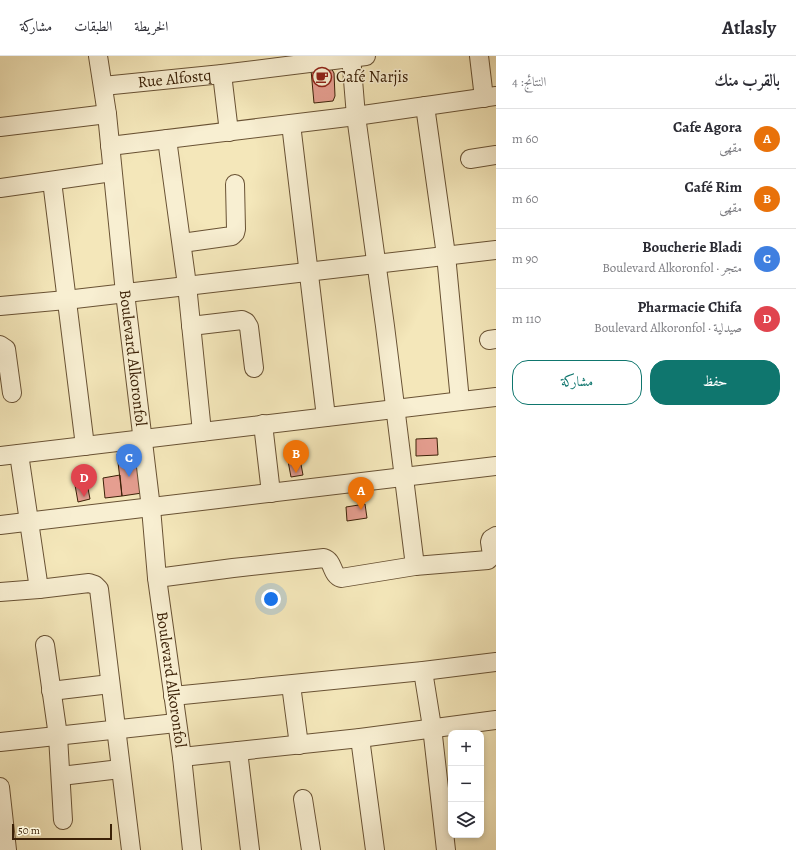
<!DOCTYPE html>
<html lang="ar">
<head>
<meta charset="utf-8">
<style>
	body { margin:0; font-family:Alegreya,Amiri,serif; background:#f2f2f3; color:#2b2b33; direction:rtl }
	.controls { position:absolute; right:12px; bottom:12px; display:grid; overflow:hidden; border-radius:8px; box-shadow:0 2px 6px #0003 }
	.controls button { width:36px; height:36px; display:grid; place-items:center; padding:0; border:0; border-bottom:1px solid #e1e1e2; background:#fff; color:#2b2b33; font:20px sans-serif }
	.scale { position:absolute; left:12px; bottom:10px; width:100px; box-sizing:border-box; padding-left:4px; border:2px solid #3b2107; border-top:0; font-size:11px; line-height:14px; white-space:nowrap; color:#3b2107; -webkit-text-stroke:3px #f8efd2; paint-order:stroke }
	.you { position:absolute; left:271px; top:543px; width:14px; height:14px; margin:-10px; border:3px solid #fff; border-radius:50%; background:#1a73e8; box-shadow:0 0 0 6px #1a73e833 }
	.badge { display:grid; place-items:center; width:26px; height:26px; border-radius:50%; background:#0f766e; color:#fff; font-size:13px; font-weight:700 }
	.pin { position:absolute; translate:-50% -33px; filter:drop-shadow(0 1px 2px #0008) }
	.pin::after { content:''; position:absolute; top:21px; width:14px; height:12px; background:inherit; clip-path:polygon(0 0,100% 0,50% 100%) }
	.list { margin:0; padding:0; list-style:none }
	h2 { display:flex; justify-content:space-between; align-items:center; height:52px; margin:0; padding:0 16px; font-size:17px }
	h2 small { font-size:13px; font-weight:400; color:#7c7c81 }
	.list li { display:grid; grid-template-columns:26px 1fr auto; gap:12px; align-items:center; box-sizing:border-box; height:60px; padding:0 16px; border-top:1px solid #e1e1e2 }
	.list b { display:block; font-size:15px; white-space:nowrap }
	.list p { margin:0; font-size:13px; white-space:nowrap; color:#7c7c81 }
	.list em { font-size:13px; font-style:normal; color:#7c7c81 }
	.actions { display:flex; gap:8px; padding:12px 16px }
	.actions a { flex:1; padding:9px 0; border:1px solid #0f766e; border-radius:16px; text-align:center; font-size:14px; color:#0f766e }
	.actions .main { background:#0f766e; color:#fff }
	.icon { flex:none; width:22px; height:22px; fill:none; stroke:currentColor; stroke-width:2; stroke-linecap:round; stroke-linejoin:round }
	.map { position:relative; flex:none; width:496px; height:794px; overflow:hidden; direction:ltr }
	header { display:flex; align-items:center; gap:24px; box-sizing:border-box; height:56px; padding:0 20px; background:#fff; border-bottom:1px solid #e1e1e2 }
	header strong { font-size:19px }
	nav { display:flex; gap:22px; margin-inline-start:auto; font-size:14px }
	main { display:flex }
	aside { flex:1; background:#fff }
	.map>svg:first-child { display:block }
	.building { fill:#e59e90; stroke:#3b2107 }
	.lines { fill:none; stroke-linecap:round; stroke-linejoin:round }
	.minor-casing { stroke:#695234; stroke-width:20 }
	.minor { stroke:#f8efd2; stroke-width:18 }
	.labels { text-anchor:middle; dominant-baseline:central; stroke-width:3; stroke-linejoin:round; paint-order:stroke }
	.poi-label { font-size:16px; fill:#3b2107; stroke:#f8efd2; text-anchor:start }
	.street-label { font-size:16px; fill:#3b2107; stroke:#f8efd2 }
</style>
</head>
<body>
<header>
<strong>Atlasly</strong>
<nav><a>الخريطة</a><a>الطبقات</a><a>مشاركة</a></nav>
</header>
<main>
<aside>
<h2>بالقرب منك<small>النتائج: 4</small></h2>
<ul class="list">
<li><span class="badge" style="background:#e8710a">A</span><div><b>Cafe Agora</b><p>مقهى</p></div><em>60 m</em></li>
<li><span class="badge" style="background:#e8710a">B</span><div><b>Café Rim</b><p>مقهى</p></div><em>60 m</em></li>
<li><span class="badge" style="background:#3f7fe0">C</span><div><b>Boucherie Bladi</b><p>متجر · Boulevard Alkoronfol</p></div><em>90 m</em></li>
<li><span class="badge" style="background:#e0444e">D</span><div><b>Pharmacie Chifa</b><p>صيدلية · Boulevard Alkoronfol</p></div><em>110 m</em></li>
</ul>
<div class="actions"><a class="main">حفظ</a><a>مشاركة</a></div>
</aside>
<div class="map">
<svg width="496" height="794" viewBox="0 0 496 794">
	<rect width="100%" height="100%" fill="#f4e7ba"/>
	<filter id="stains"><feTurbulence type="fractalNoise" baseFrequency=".005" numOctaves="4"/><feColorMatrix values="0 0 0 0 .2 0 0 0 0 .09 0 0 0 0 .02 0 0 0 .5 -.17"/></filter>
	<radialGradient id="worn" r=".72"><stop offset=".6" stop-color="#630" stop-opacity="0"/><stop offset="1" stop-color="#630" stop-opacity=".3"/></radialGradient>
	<path class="building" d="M331,12L334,17L335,40L333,45L314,47L311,14Z
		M437,382L438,399L416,400V383Z
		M137,396L142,437L122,440L117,398Z
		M300,403L303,419L291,421L288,405Z
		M120,419L122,440L105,442L103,422Z
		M87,427L90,443L78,446L75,429Z
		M365,448L367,462L347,465L346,451Z"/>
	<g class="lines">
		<defs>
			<g id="minor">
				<path id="s1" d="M98,0L107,58L125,237L151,452L157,522L182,701L192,794"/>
				<path d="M351,0L356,60L385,270L415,510"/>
				<path d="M479,0L484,42"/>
				<path d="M222,18L229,76"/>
				<path id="s2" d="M103,30L222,18L366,0"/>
				<path d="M425,50L446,199L460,345"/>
				<path d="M291,68L326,361"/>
				<path d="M0,71L107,58"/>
				<path d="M167,83L187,229L202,376"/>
				<path d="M110,90L356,60L496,40"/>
				<path d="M470,103L496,99"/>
				<path d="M52,125L85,390"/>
				<path d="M0,132L112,116"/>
				<path d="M182,187L232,180L235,177L236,173L235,128"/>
				<path d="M0,250L66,244L496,194"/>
				<path d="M191,270L242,264L246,266L249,271L254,312"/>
				<path d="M489,284L496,283"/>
				<path d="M0,289L6,293L12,337"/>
				<path d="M263,368L271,437"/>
				<path d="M19,398L39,533"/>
				<path d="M0,400L496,341"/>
				<path d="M0,469L496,410"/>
				<path d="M157,522L233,512L324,502C334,505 331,519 341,522L415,510L488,504L492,499L490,486L491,483L496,480"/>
				<path d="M0,536L39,533L89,527L95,529L99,533L131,794"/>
				<path d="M45,589L58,680L63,764"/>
				<path d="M423,615L432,671L446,794"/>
				<path d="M291,629L299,689"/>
				<path d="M51,635L110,628"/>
				<path d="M173,640L423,615L496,606"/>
				<path d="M360,682L375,794"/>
				<path d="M0,686L176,667"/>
				<path d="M238,695L250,794"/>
				<path d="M182,701L360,682L496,664"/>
				<path d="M61,720L120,713"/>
				<path d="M0,731L7,794"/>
				<path d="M303,743L311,794"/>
			</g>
		</defs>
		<use href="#minor" class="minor-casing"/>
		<use href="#minor" class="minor"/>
	</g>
	<defs>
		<symbol id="cafe-ring" viewBox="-11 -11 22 22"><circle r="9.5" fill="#f8efd2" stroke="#8f2418" stroke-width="1.5"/><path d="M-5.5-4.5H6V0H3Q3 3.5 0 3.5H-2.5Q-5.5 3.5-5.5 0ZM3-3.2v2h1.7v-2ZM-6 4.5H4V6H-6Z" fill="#8f2418"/></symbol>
	</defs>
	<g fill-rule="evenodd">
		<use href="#cafe-ring" x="311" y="10" width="22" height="22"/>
	</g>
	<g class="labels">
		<g class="poi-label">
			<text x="336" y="21">Café Narjis</text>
		</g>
		<g class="street-label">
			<text stroke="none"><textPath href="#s2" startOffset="72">Rue Alfostq</textPath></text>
			<text stroke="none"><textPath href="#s1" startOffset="304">Boulevard Alkoronfol</textPath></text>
			<text stroke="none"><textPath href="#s1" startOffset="628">Boulevard Alkoronfol</textPath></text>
		</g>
	</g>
	<rect width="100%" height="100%" filter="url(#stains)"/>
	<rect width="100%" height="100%" fill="url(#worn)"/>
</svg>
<div class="controls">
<button>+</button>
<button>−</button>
<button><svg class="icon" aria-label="layers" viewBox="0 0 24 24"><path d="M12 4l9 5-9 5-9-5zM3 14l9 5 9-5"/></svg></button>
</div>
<div class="scale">50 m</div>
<div class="you"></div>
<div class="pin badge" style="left:361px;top:454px;background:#e8710a">A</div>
<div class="pin badge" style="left:296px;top:417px;background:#e8710a">B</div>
<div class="pin badge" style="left:129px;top:421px;background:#3f7fe0">C</div>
<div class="pin badge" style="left:84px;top:441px;background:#e0444e">D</div>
</div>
</main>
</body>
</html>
